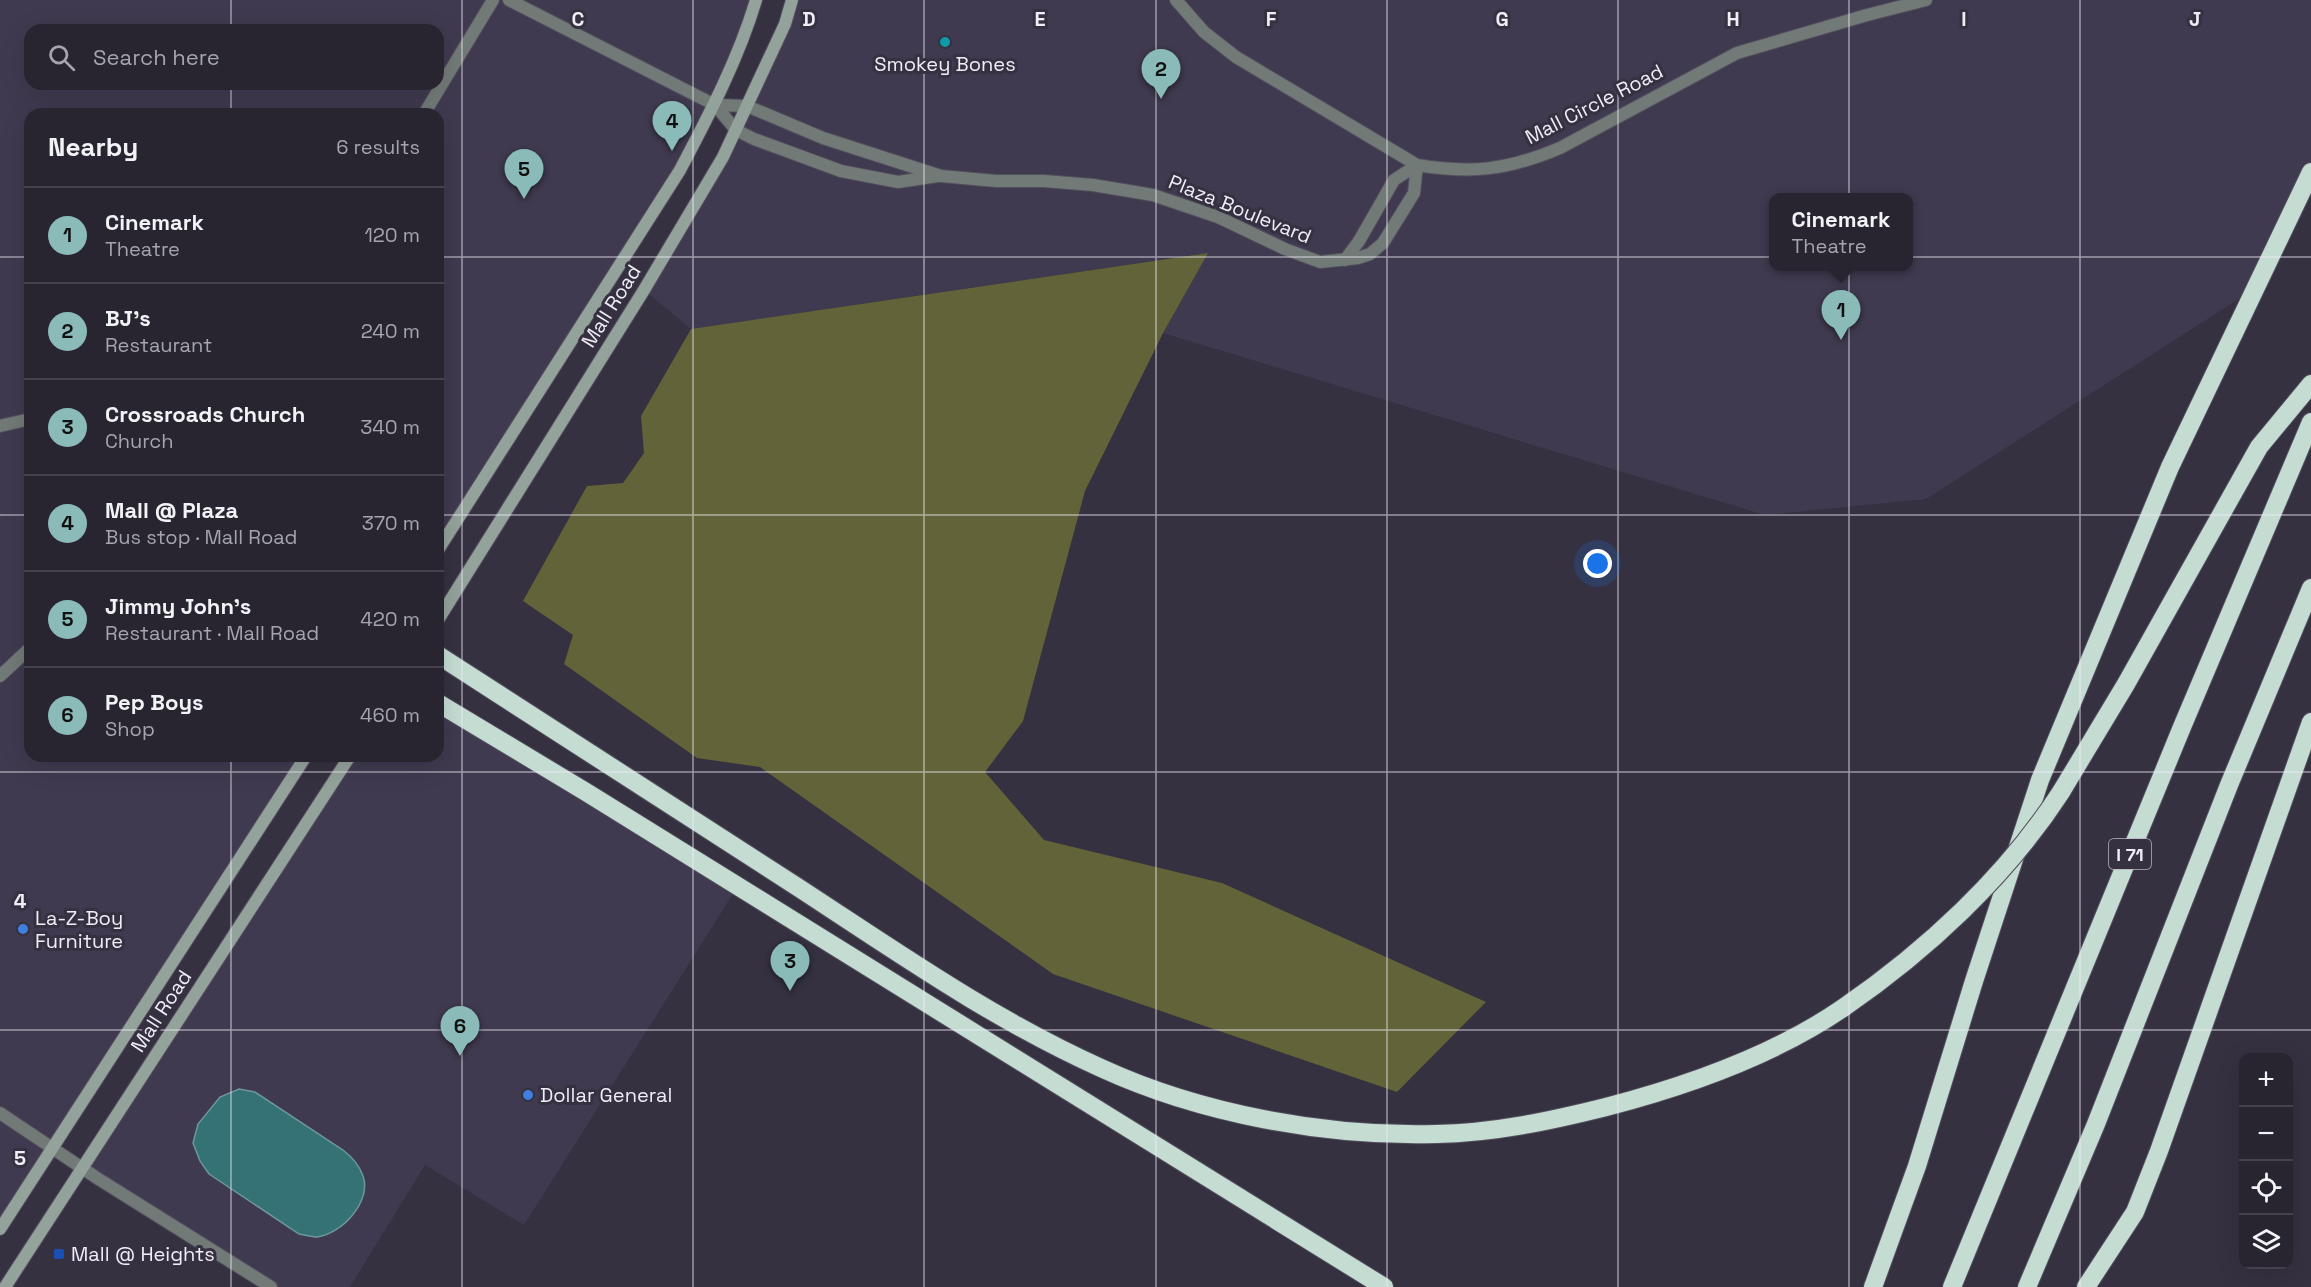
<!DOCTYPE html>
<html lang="en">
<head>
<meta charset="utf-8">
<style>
	body { margin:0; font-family:"Space Grotesk",sans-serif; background:#34313c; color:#f1f3f6 }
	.controls { position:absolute; right:18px; bottom:18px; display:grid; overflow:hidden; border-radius:12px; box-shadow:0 6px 24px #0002 }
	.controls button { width:54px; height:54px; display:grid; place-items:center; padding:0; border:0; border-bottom:2px solid #44424c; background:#282530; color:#f1f3f6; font:30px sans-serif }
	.you { position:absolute; left:1598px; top:564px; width:21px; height:21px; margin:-15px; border:4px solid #fff; border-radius:50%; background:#1a73e8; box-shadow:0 0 0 9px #1a73e833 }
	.badge { display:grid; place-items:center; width:39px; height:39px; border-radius:50%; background:#8bbbb9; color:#111; font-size:20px; font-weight:700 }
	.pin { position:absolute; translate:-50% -50px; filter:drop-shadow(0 2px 3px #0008) }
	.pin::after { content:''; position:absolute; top:32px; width:21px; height:18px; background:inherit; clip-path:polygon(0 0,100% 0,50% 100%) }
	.popup { position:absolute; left:1769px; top:193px; width:144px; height:78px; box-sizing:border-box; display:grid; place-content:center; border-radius:12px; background:#282530; filter:drop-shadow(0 2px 4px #0005); font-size:20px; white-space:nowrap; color:#a5a5ab }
	.popup b { font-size:22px; color:#f1f3f6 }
	.popup::after { content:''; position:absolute; left:50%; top:100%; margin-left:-12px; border:12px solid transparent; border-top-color:#282530 }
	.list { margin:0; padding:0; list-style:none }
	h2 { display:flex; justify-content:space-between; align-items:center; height:78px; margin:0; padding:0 24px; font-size:26px }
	h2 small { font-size:20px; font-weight:400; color:#a5a5ab }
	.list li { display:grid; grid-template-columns:39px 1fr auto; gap:18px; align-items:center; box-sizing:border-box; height:96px; padding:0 24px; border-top:2px solid #44424c }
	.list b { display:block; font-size:22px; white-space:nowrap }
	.list p { margin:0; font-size:20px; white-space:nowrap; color:#a5a5ab }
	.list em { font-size:20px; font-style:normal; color:#a5a5ab }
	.icon { flex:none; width:33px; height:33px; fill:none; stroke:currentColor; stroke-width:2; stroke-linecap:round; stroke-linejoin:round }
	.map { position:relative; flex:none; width:2311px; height:1287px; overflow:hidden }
	.search { position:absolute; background:#282530; box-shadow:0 6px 24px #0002; left:24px; top:24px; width:420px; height:66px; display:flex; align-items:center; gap:15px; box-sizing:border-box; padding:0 21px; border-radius:18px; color:#a5a5ab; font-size:22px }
	.panel { position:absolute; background:#282530; box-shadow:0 6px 24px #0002; left:24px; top:108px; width:420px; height:654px; border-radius:18px }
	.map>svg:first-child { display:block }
	.built { fill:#3f3a4f; fill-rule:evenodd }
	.forest { fill:#626338 }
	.water { fill:#357275; stroke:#6d979c; stroke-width:1.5 }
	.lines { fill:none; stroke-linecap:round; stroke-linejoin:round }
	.minor-casing { stroke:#534f5d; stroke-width:14 }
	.secondary-casing { stroke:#534f5d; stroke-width:14 }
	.motorway-casing { stroke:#534f5d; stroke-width:20 }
	.minor { stroke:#727a77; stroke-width:12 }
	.secondary { stroke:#94a29c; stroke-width:12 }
	.motorway { stroke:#c5dcd3; stroke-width:18 }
	.motorway-bridge-casing { stroke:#534f5d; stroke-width:20; stroke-linecap:butt }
	.motorway-bridge { stroke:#c5dcd3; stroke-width:18 }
	.grid { fill:none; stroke:#f0edf7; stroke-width:1.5; stroke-opacity:0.55 }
	.culture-dot { fill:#0f9aa8; stroke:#353140; stroke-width:2 }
	.shop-dot { fill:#3f7fe0; stroke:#353140; stroke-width:2 }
	.transit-dot { fill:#1a4fb4; stroke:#353140; stroke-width:2 }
	.labels { text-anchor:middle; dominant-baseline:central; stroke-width:6; stroke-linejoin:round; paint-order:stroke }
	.shield { fill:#353140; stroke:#b8b5c0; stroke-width:1.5 }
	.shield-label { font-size:18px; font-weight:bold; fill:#f0edf7 }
	.poi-label { font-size:20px; fill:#f0edf7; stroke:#353140; text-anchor:start }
	.street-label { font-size:20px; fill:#f0edf7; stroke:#353140 }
	.grid-label { font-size:20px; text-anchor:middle; font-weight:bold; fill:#f0edf7; stroke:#353140; stroke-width:6; stroke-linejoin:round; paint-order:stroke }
</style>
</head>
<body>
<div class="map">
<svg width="2311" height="1287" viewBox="0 0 2311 1287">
	<rect width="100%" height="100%" fill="#353140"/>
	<path class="built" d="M0,0H756L715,105L438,550V114H30V756H306L0,1229ZM30,30H438V84H30Z
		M792,0H2311V172L2256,288L1926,499L1765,515L1163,333L1207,253L691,329L644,290L723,157ZM1774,198H1908V266H1774Z
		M438,703L738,886L524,1225L425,1165L350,1287H271L82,1167L350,756H438Z"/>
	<path class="forest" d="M1208,253L1163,333L1085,491L1023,721L985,772L1044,840L1222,883L1486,1002L1397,1092L1053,974L760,767L697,758L564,664L573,635L523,601L587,486L623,483L644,453L641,416L691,329Z"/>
	<path class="water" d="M239,1089L255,1092L343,1150C352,1157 359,1164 363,1176C372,1201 342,1234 317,1237C312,1237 305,1235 299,1234L209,1174L200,1161L193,1143L198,1124L220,1097Z"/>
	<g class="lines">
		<defs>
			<path id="minor" d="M509,0L715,105L736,130L754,139L841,171L898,182L938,176
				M1176,0L1204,32L1236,57L1417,165C1472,174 1508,170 1560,148L1737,53L1867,15L1926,0
				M715,105L747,106L823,138L941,176L996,181H1044L1093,185L1153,195L1218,217L1285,249L1320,262L1358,258L1370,254L1383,243L1414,193L1417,165
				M424,114L493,0
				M1345,260L1359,241L1394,180L1417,165
				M0,426L30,419
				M0,676L30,648
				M0,1113L97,1178L271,1287"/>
			<path id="secondary" d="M438,550L680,170C709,115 738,60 756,0
				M438,620L644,290L723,157L785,24L792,0
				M0,1229L306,756
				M5,1287L350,756"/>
			<path id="motorway" d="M438,655C558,733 679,810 799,888C897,952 994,1020 1101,1068C1201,1114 1326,1137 1436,1134C1494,1133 1550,1121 1606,1107C1687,1086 1773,1056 1843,1008
				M438,703L586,792L1384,1287
				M2061,792L2126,684L2259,447L2311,384
				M1873,1287L1917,1166L1974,981L2040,780L2170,467L2311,172
				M1952,1287L2182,727L2311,422
				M2027,1287L2096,1124L2229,785L2311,588
				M2086,1287L2135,1212L2159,1151L2311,722"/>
		</defs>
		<use href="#minor" class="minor-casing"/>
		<use href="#secondary" class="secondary-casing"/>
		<use href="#motorway" class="motorway-casing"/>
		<use href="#minor" class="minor"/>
		<use href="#secondary" class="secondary"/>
		<use href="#motorway" class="motorway"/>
		<defs>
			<path id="motorway-bridge" d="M1843,1008C1926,951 2006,877 2061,792"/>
		</defs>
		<use href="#motorway-bridge" class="motorway-bridge-casing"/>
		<use href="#motorway-bridge" class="motorway-bridge"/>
	</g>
	<path class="grid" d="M231,0V30M462,0V1287M693,0V1287M924,0V1287M1156,0V1287M1387,0V1287M1618,0V1287M1849,0V1287M2080,0V1287M231,84V114M0,257H30M438,257H2311M0,515H30M438,515H2311M231,756V1287M0,772H2311M0,1030H2311"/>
	<circle class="culture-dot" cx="945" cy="42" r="6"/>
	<g class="shop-dot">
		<circle cx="23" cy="929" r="6"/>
		<circle cx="528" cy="1095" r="6"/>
	</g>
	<rect class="transit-dot" x="53" y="1248" width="12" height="12" rx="3"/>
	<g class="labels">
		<rect class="shield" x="2109" y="839" width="42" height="30" rx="4.5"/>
		<g class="shield-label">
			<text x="2130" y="854">I 71</text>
		</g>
		<g class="poi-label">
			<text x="945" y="64" text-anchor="middle">Smokey Bones</text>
			<text x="35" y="918">La-Z-Boy<tspan x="35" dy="23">Furniture</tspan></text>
			<text x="540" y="1095">Dollar General</text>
			<text x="71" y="1254">Mall @ Heights</text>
		</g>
		<g class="street-label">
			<text transform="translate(1594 104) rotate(-27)">Mall Circle Road</text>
			<text transform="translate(1240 209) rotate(22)">Plaza Boulevard</text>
			<text transform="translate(611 306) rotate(-58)">Mall Road</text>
			<text transform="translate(161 1011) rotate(-57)">Mall Road</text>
		</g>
	</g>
	<g class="grid-label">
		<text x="578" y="26">C</text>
		<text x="809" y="26">D</text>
		<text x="1040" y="26">E</text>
		<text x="1271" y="26">F</text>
		<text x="1502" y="26">G</text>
		<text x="1733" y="26">H</text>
		<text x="1964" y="26">I</text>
		<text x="2195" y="26">J</text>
		<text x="20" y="908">4</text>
		<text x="20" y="1165">5</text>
	</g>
</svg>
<div class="controls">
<button>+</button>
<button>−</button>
<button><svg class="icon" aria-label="locate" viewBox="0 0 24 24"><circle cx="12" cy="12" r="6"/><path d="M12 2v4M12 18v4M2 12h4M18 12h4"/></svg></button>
<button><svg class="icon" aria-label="layers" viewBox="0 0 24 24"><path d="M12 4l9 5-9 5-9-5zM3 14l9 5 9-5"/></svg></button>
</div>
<div class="you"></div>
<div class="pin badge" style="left:1841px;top:340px">1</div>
<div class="popup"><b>Cinemark</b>Theatre</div>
<div class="pin badge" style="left:1161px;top:99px">2</div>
<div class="pin badge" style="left:790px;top:991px">3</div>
<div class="pin badge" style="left:672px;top:151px">4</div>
<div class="pin badge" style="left:524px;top:199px">5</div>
<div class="pin badge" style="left:460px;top:1056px">6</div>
<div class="search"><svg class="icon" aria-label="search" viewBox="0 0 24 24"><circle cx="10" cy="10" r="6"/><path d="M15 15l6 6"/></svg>Search here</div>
<section class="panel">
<h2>Nearby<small>6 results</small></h2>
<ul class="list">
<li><span class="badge">1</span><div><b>Cinemark</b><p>Theatre</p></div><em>120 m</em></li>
<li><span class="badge">2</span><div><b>BJ's</b><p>Restaurant</p></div><em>240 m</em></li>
<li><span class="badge">3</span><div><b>Crossroads Church</b><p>Church</p></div><em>340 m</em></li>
<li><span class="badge">4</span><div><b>Mall @ Plaza</b><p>Bus stop · Mall Road</p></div><em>370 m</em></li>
<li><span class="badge">5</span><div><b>Jimmy John's</b><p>Restaurant · Mall Road</p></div><em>420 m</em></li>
<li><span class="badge">6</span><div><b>Pep Boys</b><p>Shop</p></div><em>460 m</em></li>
</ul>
</section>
</div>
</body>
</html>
